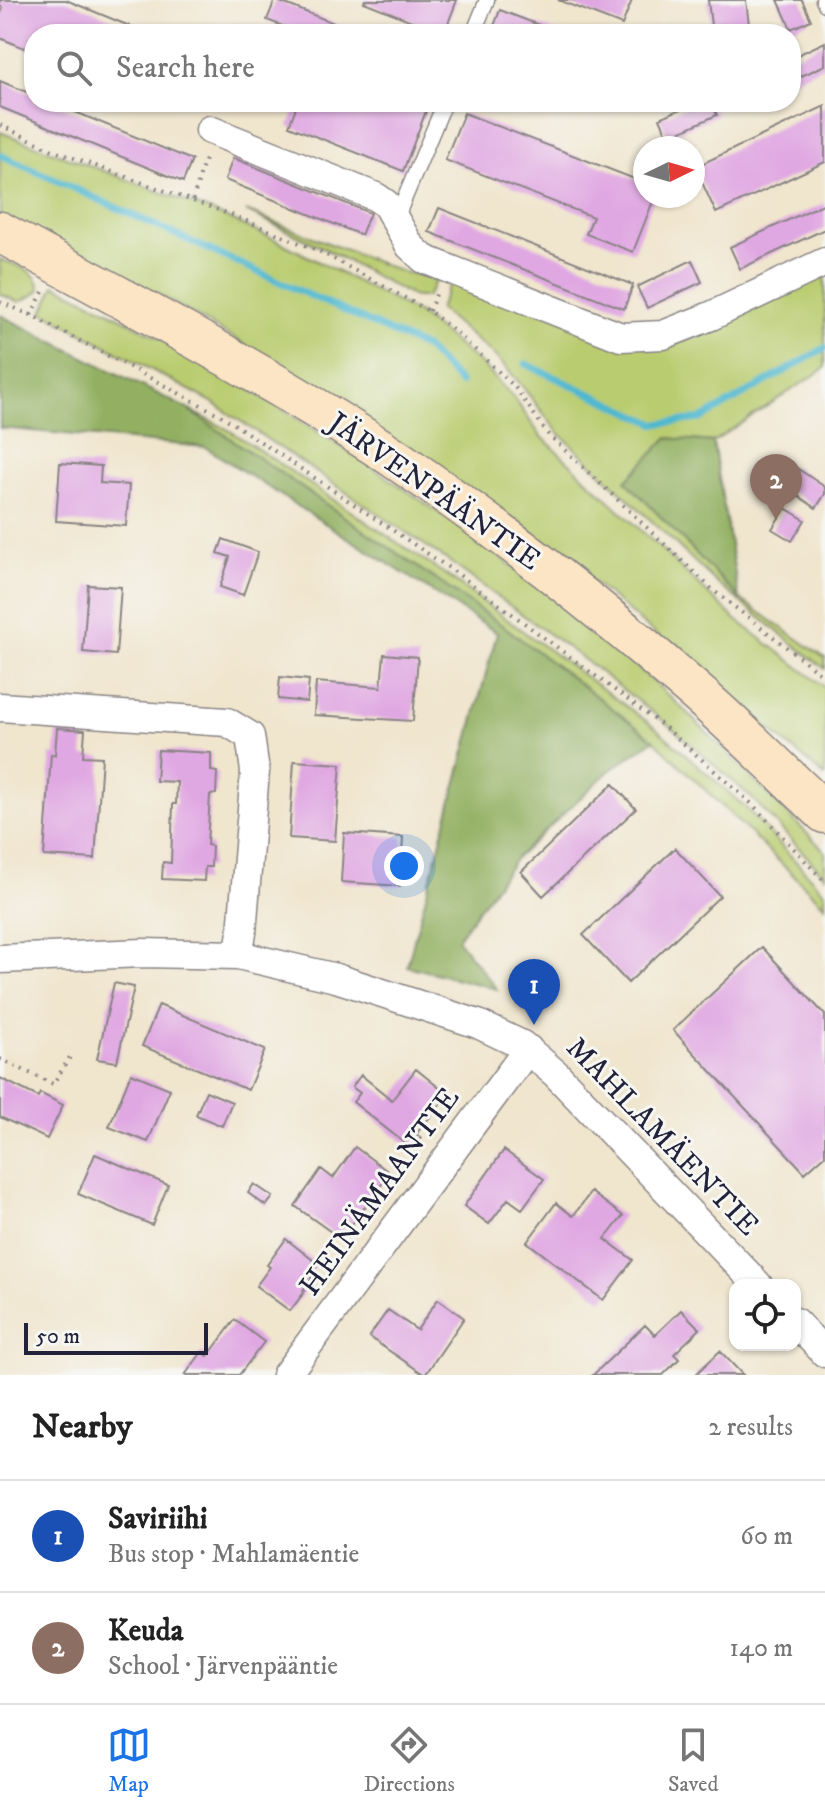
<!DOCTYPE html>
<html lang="en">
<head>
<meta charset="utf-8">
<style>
	body { margin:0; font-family:"IM FELL DW Pica",serif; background:#f6f6f6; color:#222 }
	.controls { position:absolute; right:24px; bottom:24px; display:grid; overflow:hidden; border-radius:16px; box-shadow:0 2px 6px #0004 }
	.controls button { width:72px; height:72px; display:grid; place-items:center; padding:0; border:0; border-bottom:2px solid #e0e0e0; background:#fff; color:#222; font:40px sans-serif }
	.compass { position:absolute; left:633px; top:136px; width:72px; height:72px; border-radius:50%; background:#fff; box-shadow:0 2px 6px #0004; rotate:85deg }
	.scale { position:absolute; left:24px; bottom:20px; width:184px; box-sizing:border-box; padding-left:8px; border:4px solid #22223b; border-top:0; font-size:22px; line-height:28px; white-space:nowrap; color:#22223b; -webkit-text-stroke:6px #f6f6f2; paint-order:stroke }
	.you { position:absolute; left:404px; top:866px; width:28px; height:28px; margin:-20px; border:6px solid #fff; border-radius:50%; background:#1a73e8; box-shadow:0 0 0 12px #1a73e833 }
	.badge { display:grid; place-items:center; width:52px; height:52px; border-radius:50%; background:#1a73e8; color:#fff; font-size:26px; font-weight:700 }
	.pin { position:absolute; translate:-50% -66px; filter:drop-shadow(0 2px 4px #0008) }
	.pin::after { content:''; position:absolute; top:42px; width:28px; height:24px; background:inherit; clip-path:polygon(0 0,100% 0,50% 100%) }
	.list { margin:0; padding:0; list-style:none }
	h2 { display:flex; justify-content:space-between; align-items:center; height:104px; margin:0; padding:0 32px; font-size:34px }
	h2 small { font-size:26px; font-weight:400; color:#767676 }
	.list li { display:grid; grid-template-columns:52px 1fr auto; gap:24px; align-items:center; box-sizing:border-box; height:112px; padding:0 32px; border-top:2px solid #e0e0e0 }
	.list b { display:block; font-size:30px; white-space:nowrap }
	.list p { margin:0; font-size:26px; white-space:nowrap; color:#767676 }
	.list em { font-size:26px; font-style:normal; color:#767676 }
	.icon { flex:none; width:44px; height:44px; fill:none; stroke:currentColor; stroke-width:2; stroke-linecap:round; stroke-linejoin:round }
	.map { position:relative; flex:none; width:825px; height:1375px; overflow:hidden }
	.search { position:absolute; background:#fff; box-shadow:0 2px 6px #0004; left:24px; right:24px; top:24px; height:88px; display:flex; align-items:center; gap:20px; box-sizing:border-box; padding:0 28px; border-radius:32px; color:#767676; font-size:30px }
	.sheet { height:328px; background:#fff }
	nav { display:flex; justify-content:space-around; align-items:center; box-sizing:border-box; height:112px; border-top:2px solid #e0e0e0; background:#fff; font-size:22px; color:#767676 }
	nav a { display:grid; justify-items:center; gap:4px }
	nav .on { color:#1a73e8 }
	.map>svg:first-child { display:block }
	.green { fill:#bacc70; stroke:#6e7756; stroke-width:2 }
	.forest { fill:#93b062; stroke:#5a694e; stroke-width:2 }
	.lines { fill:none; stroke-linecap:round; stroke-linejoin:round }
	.stream { stroke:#50b8cf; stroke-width:7 }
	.building { fill:#e0a8e2 }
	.lane-casing { stroke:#898484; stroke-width:17 }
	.street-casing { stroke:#898484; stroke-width:31 }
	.secondary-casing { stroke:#898484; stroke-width:43 }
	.path { stroke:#898484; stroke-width:4; stroke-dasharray:2 6; stroke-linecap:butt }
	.lane { stroke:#fff; stroke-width:14 }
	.street { stroke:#fff; stroke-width:28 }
	.secondary { stroke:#fce5c4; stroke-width:40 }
	.labels { text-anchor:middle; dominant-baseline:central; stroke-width:6; stroke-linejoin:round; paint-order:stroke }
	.street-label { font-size:30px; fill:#22223b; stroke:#f6f6f2 }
</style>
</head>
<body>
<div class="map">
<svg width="825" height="1375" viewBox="0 0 825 1375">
	<rect width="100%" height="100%" fill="#f6f6f2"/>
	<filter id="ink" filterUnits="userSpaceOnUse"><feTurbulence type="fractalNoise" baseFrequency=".0125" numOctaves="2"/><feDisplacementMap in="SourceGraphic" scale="16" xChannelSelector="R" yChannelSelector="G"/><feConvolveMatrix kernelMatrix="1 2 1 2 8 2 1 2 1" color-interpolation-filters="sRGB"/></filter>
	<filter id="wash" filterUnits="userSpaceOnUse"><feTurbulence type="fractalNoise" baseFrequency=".006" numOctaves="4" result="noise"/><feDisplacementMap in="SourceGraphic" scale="32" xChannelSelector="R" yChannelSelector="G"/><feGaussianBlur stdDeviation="1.8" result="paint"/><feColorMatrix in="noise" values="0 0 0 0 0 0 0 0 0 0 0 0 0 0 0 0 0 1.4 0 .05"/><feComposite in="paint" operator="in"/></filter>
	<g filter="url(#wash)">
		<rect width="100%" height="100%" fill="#f0e5cd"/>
		<path class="green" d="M0,132L211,211L276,240L418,313L482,365L513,397L540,435L735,619L825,687V776L592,581L249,347L121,273L0,215Z
			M246,211L402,272L437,278L427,297H414L325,249Z
			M0,259C17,266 37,269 40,289L34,295L19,302L0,294Z
			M825,275V368L713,442L667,438L626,481L739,598L825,658V669L719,585L558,432L518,381L496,357L439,309L450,283L657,349L694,338Z
			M55,285C179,343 296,415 409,492C505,558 599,629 684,710C732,756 777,805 825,851V876L752,798L670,726L586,661L450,562L212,402L43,312Z
			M186,408L229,430L446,575L656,728L747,809L825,893V906L655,741L506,628Z"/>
		<path class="forest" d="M0,315L186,408L506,628L654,740L609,771L516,858L457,939L497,989L407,966L497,633L205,447L0,428Z
			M667,438L713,442L739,598L626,481Z"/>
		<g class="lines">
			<path class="stream" d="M0,155L426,348L460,383
				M526,364L656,424L701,419L825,348"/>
		</g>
		<g id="blocks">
			<path class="building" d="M0,0H66L149,34H34V52L0,38V15L3,8L0,6Z
				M275,0L344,27L341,34H303L267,20Z
				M365,0H457L444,34L364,2Z
				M558,0H632L622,25Z
				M708,0H746L750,34H712Z
				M778,0H802L811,20L791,29Z
				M500,10L562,34H491Z
				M825,42V65L791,81V58Z
				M0,81L34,95V102H51L192,160L183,182L0,107Z
				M298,102H404L426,111L403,171L289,126Z
				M697,102H711L717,115L668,137L660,118Z
				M825,106V162L716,213L695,167Z
				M464,113L645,183V196H655L633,252L586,234L593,217L445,160Z
				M233,158L370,213L361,235L225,180Z
				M825,203V229L740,269L730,247Z
				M439,208L633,285L624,309L429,232Z
				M692,260L702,282L647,308L637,287Z
				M60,463L101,466L100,483L129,485L126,526L56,521Z
				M794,466L825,487V494L816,508L782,485Z
				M785,508L805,520L792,541L772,529Z
				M223,539L258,552L243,595L220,587L230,557L218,553Z
				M88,585L121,587L116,655L83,652Z
				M384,654L418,657L413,721L314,715L316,682L381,687Z
				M280,677L309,680L307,702L278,699Z
				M57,728L85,730L83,756L102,757L95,859L44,856L51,754L55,755Z
				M158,750L211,753V771L217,772L216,794L210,795L207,845L212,846L211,867H205L204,881L162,879L163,862L171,863L173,804H176L177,782L156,781Z
				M294,761L341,764L335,841L289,838Z
				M613,784L636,809L543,896L521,872Z
				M344,833L403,837L400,886L341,882Z
				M675,848L720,896L628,983L583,935Z
				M762,947L825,1015V1155L805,1173L673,1030Z
				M114,983L134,987L117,1062L97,1059Z
				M159,1005L265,1050L248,1090L142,1046Z
				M416,1069L448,1095L416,1134L421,1138L412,1149L353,1102L360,1093L352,1087L361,1075L392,1100Z
				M131,1073L170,1089L148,1142L109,1127Z
				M0,1078L38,1097L40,1093L63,1105L47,1139L0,1117Z
				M206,1091L232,1102L222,1126L196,1115Z
				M355,1147L390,1173L341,1239L295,1206L321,1169L333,1178Z
				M504,1150L544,1179L522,1209L508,1199L489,1224L464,1206Z
				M95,1154L168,1185L152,1225L78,1194Z
				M254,1184L273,1197L266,1206L248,1193Z
				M591,1192L623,1216L605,1239L633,1260L603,1300L527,1242L556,1203L573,1216Z
				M286,1239L318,1264L309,1275L312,1278L303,1290L305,1291L290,1311L256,1286L270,1267L267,1265Z
				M438,1299L464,1318L425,1375L369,1337L388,1310L417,1330Z
				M681,1310L700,1329L674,1354L679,1359L663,1375H593L645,1325L655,1335Z
				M235,1320L264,1342L239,1375H185L202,1352L208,1356Z
				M720,1351L743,1375H695Z"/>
		</g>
	</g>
	<g filter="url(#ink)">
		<use href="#blocks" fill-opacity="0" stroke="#898484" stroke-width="2"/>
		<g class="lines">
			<defs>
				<path id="lane" d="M823,0L825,4
					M473,34L487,0
					M396,219L445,102"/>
				<path id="street" d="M210,130L376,197L386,204L410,246L424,259L621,337L663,335L711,316L825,262
					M0,707L227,722L250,736L255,771L242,933L238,955
					M0,959L143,953L238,955L336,978L478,1024L522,1045L556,1074L758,1285
					M795,1322L825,1353
					M286,1375L528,1049"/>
				<path id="secondary" d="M0,232C131,304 265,373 390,455C497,527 600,608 697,693C741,731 782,773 825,813"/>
			</defs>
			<use href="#lane" class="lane-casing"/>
			<use href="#street" class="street-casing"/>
			<use href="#secondary" class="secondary-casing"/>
			<path class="path" d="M0,125L57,152L232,215L319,251L429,311L455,331L514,386L548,434L714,591L825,677
				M193,200L206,155
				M0,302L31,315L222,416L458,574L666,728L752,804L825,882
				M429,311L438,290
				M31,315L43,292
				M0,1059L53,1084L70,1057"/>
			<use href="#lane" class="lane"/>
			<use href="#street" class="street"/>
			<use href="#secondary" class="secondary"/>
		</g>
	</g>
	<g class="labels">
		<g class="street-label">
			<text transform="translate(434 492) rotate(35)">JÄRVENPÄÄNTIE</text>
			<text transform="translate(662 1137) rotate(46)">MAHLAMÄENTIE</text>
			<text transform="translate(380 1192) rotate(-54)">HEINÄMAANTIE</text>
		</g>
	</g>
</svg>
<div class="controls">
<button><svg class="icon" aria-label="locate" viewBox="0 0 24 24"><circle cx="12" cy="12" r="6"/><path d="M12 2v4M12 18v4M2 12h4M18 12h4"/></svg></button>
</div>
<svg class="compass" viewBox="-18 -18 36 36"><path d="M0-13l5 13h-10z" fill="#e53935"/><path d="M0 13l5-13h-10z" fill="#767676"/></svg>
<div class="scale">50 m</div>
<div class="you"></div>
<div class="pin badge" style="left:534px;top:1025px;background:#1a4fb4">1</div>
<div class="pin badge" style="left:776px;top:520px;background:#8d6e63">2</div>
<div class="search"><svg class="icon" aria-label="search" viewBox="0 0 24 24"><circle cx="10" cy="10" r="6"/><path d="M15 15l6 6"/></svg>Search here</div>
</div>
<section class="sheet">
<h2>Nearby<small>2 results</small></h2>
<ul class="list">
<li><span class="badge" style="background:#1a4fb4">1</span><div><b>Saviriihi</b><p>Bus stop · Mahlamäentie</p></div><em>60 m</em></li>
<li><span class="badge" style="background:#8d6e63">2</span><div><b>Keuda</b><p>School · Järvenpääntie</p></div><em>140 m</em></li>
</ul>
</section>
<nav>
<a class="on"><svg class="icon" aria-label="map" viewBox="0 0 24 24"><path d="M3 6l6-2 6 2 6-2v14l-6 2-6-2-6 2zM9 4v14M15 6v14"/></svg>Map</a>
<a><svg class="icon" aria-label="directions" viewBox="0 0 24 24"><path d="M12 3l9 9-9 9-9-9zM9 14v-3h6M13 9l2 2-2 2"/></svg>Directions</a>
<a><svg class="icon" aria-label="saved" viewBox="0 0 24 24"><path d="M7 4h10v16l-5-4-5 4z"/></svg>Saved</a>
</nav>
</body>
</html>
